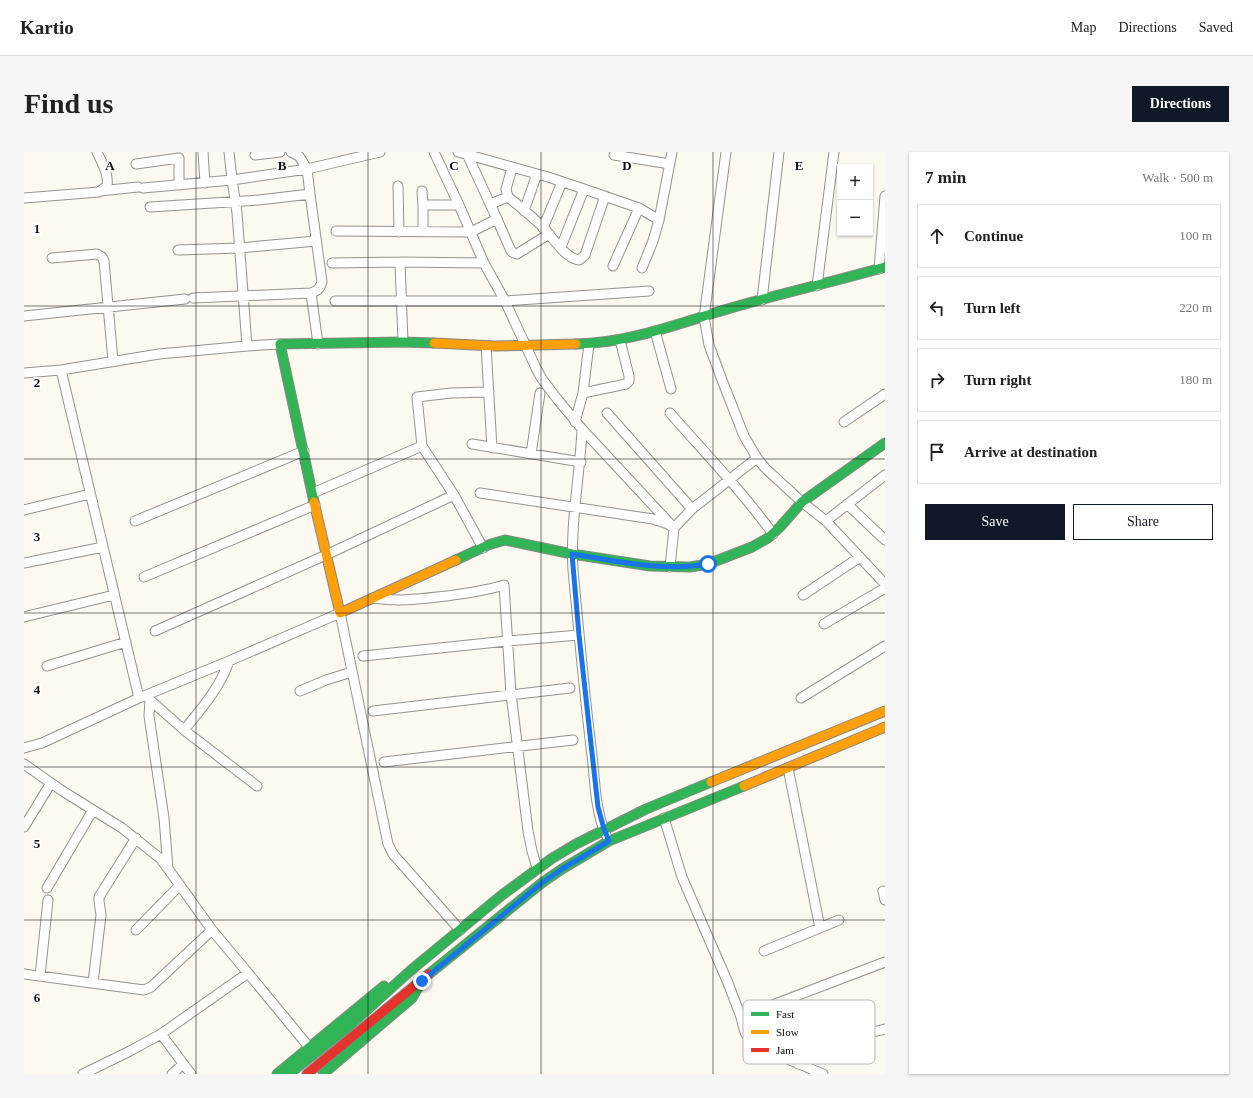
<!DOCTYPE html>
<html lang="en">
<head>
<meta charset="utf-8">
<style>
	body { margin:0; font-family:"Times New Roman",serif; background:#f6f6f6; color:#222 }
	.controls { position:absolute; right:12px; top:12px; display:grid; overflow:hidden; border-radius:0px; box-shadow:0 1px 3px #0004 }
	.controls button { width:36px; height:36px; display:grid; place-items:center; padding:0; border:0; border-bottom:1px solid #e0e0e0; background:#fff; color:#222; font:20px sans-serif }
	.stop { position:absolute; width:12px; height:12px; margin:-9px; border:3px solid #1a73e8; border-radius:50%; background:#fff }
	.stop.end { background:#1a73e8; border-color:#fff; box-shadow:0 1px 4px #0008 }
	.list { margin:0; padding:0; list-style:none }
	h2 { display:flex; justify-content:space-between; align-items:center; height:52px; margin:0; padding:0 16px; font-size:17px }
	h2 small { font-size:13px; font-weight:400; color:#767676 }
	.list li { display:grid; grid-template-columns:26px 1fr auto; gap:12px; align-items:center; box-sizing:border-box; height:64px; margin:0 8px 8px; padding:0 8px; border:1px solid #e0e0e0; border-radius:0px }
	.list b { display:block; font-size:15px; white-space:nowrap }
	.list em { font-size:13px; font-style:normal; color:#767676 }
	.actions { display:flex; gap:8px; padding:12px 16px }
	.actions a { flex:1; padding:9px 0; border:1px solid #111827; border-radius:0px; text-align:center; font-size:14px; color:#111827 }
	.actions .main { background:#111827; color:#fff }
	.icon { flex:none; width:22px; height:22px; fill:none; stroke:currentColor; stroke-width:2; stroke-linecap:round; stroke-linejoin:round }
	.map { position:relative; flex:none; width:861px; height:922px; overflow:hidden; border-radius:0px }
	header { display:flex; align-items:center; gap:24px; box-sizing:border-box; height:56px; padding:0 20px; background:#fff; border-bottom:1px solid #e0e0e0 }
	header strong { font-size:19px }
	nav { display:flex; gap:22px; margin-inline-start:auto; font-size:14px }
	.intro { display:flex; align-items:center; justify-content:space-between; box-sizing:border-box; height:96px; padding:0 24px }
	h1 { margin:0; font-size:28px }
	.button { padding:10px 18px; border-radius:0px; background:#111827; color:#fff; font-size:14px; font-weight:700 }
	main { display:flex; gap:24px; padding:0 24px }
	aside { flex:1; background:#fff; border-radius:0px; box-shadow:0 1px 3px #0004 }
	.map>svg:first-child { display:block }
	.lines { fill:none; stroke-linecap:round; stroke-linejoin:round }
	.street-casing { stroke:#94938f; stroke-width:11 }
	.fast-casing { stroke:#8a8985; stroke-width:11 }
	.slow-casing { stroke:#8a8985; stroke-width:11 }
	.jam-casing { stroke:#8a8985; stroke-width:11 }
	.street { stroke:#fefefd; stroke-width:9 }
	.fast { stroke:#30b455; stroke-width:9 }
	.slow { stroke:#ff9f0a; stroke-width:9 }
	.jam { stroke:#e5322d; stroke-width:9 }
	.route { stroke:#1a73e8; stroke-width:5 }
	.grid { fill:none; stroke:#0c0c0c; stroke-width:1; stroke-opacity:0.55 }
	.key { fill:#fff; stroke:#b6b6b6; stroke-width:1 }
	.key-label { font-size:11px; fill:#0c0c0c }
	.grid-label { font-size:13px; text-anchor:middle; font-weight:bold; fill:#0c0c0c; stroke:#fff; stroke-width:4; stroke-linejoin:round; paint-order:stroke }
</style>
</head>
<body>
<header>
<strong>Kartio</strong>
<nav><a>Map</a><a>Directions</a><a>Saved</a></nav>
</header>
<div class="intro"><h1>Find us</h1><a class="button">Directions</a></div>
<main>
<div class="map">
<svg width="861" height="922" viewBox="0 0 861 922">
	<rect width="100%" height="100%" fill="#fbf9f0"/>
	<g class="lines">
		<defs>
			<path id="street" d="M179,0L181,31
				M205,0L208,28L283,17L275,4L267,0
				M410,0L435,53L460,111L481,149L512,216L518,227L534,248L558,277C556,324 546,371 549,418C555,480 560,541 568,603C571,629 571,658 582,683
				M434,0L524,25L560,37L615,56L635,68L648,0
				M702,0L680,165L685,193L698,228L720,284L733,306L741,316L778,350L802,369L861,432
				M231,3L256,0
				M590,3L646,12
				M112,12L155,6V33
				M488,16L482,37L484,45C496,54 508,65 519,75C528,85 542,107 555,108L561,103L581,44
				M374,34L375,80
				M76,39L114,35
				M398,39L399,53
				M0,46L75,40L83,34C85,22 78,11 73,0
				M466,52L484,45
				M126,55L235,48L286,42L283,17L356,0
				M500,59L513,22
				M473,67L487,99L490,101L493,102L525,82
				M519,76L538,30
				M312,79L447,80L473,67L443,2
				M399,79V53H435
				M537,95L560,37
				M154,98L215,96L292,89
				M28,106L73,102L78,105L80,109L89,209
				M376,110L379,190
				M308,111L376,110L460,111
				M589,114L615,56
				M618,116L629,89L635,68
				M855,117L861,44
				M793,134L810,0
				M287,141L294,192
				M169,146L287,141C293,139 296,137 298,130L286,42
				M738,148L755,0
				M311,149H481L625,139
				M0,164L161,147
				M631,179L647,237
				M223,194L256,192
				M462,194L468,296
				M37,218L115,546
				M0,221L37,218L135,202L223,194L213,61L208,28L119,36
				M559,241L602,232L605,229V224L596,188
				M583,261L668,357
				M646,261C681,301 718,339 749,382
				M551,270L559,241L565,192
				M820,270L861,242
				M558,277L650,376L646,415
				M448,292L557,310
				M507,302L516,241
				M289,341L398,294
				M456,341L629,367L644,372L650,376L668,357L733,306
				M823,352L861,388
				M0,358L66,342
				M111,369L280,299
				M802,369L861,323
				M459,396L430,343L398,294L393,245L427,241L465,240
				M0,411L79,395
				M120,425L291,353
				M779,443L836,405
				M349,446C376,450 396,447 423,444C443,441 461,439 480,433L487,542L504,679L508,699L513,716
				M0,465L90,443
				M800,472L861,436
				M131,479L302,403L430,343
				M339,504L483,489L555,483
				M23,514L102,490
				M276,539L302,528L328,520
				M123,544L126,548L160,578L233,634
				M777,546L861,494
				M126,548L125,564L140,666L144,717
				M349,559L546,536
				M160,578C177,557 196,536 205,509
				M0,596L18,591L115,546L205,509L316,461L364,692L369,702L436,778
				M360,610L549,588
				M0,612L37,638L98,676L137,707L188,778L224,821L285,895
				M764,616L796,776
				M640,666L658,725L704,831L717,865
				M0,675L27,631
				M23,736L69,658
				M859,739L861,748
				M112,778L156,733
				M740,799L815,768
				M0,822L120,838L127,835L188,778
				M16,824L24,748
				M69,831L77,763L75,749V745L112,686
				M849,880L861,877
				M137,882L167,922
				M774,912L784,894L792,885L838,871
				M59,922L106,899L137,882L224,821
				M148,922L159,912
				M799,922L733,894C721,885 720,879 717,865L861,810"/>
			<path id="fast" d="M552,192C608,191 660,169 714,154C763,140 812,129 861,115
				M290,350L256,192L379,190L410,191
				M432,408L464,393L481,388L548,402L626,414L666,415L684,412L728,395L744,386L756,375L778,350L861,291
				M405,822L519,730L538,717L585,689L720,634
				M253,922L360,834
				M265,922L324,875L386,819L478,743L527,707L552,692L622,657L687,630
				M299,922L388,846L396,832"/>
			<path id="slow" d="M410,191L471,194L552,192
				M290,350L316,461L432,408
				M687,630L861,559
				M720,634L861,575"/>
			<path id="jam" d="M283,922L405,822"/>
		</defs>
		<use href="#street" class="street-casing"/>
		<use href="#fast" class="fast-casing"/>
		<use href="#slow" class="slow-casing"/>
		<use href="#jam" class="jam-casing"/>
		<use href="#street" class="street"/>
		<use href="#fast" class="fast"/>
		<use href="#slow" class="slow"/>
		<use href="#jam" class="jam"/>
	</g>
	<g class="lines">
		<path class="route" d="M398,829L519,730L538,717L585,689L580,677L574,655L555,483L548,402C593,409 639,420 684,412"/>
	</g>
	<path class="grid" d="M172,0V922M344,0V922M517,0V922M689,0V922M0,154H861M0,307H861M0,461H861M0,615H861M0,768H861"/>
	<rect x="719" y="848" width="132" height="64" rx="6" class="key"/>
	<rect x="727" y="860" width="18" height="4" fill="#30b455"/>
	<rect x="727" y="878" width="18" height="4" fill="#ff9f0a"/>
	<rect x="727" y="896" width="18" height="4" fill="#e5322d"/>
	<g class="key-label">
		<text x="752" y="866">Fast</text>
		<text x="752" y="884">Slow</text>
		<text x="752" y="902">Jam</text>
	</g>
	<g class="grid-label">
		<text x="86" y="18">A</text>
		<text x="258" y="18">B</text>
		<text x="430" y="18">C</text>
		<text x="603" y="18">D</text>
		<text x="775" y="18">E</text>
		<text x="13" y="81">1</text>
		<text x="13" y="235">2</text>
		<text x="13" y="389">3</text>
		<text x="13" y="542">4</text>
		<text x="13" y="696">5</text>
		<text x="13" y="850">6</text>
	</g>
</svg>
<div class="controls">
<button>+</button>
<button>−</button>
</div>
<div class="stop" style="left:684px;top:412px"></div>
<div class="stop end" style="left:398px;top:829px"></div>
</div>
<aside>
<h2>7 min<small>Walk · 500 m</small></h2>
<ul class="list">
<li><svg class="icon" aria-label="ahead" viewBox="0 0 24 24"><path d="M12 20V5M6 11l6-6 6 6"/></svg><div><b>Continue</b></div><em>100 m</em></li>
<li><svg class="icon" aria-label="left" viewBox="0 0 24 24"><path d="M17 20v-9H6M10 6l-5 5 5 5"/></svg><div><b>Turn left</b></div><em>220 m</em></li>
<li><svg class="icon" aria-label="right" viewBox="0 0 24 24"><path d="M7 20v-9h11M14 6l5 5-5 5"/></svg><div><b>Turn right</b></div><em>180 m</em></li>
<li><svg class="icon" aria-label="arrive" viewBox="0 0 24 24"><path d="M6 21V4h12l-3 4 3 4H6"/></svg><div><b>Arrive at destination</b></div></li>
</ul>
<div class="actions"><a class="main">Save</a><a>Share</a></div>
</aside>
</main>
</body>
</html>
